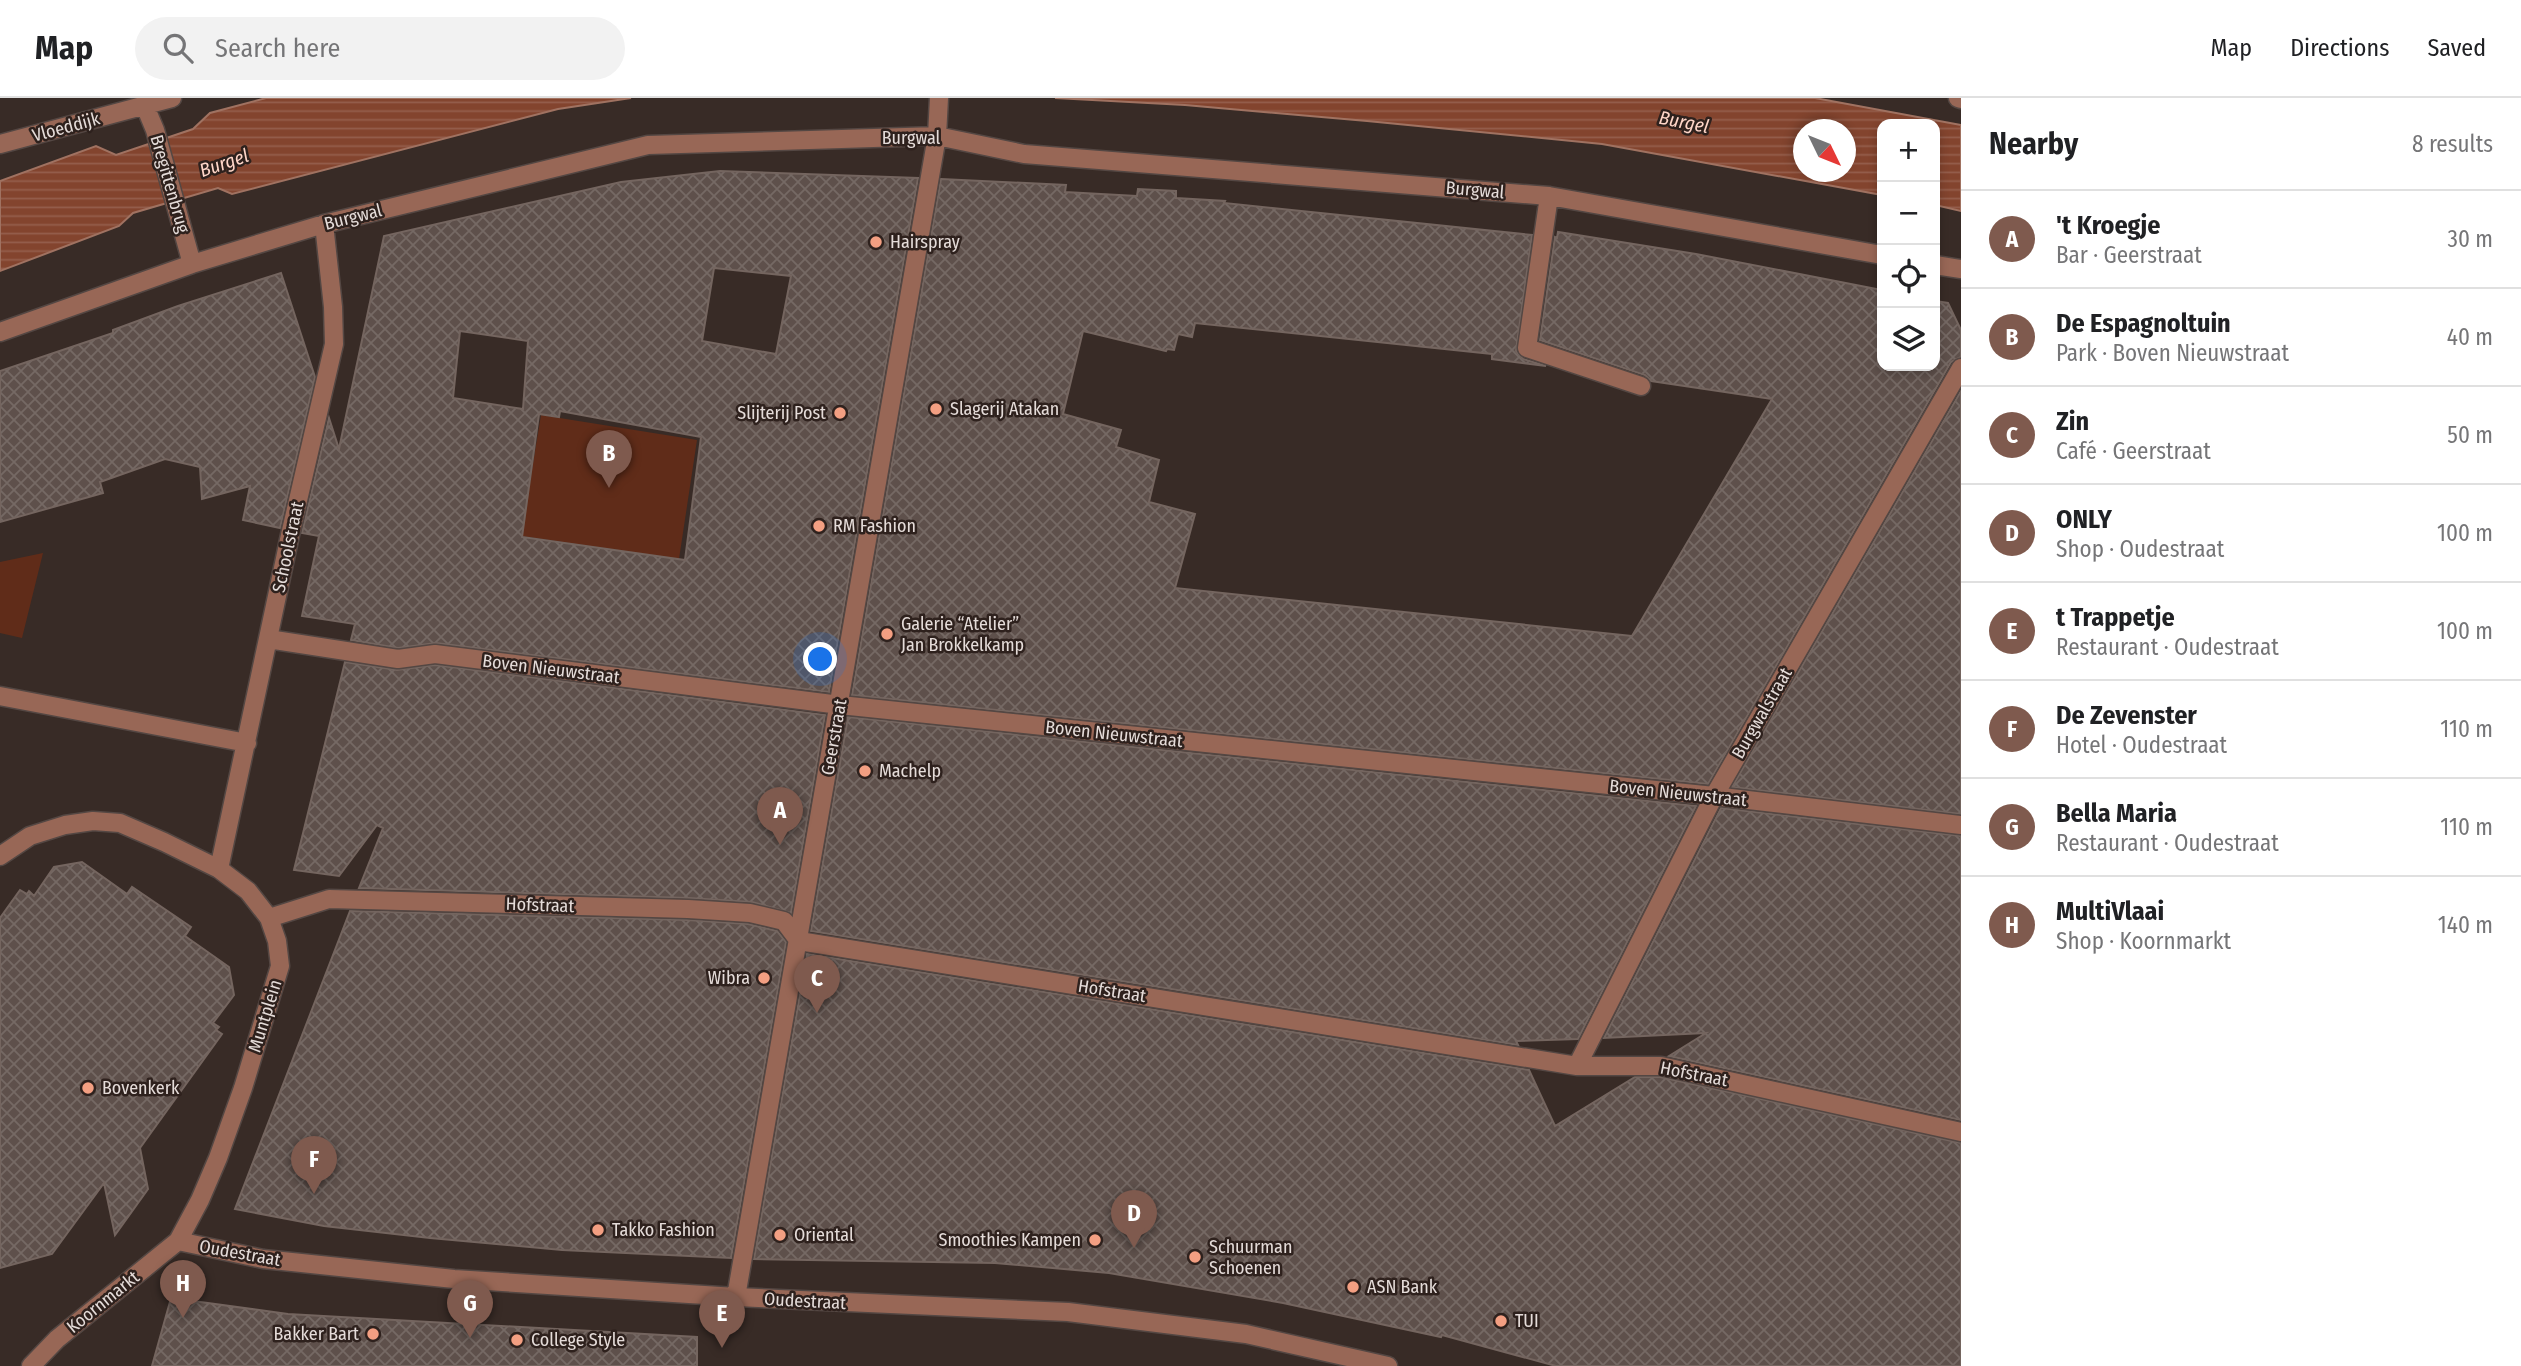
<!DOCTYPE html>
<html lang="en">
<head>
<meta charset="utf-8">
<style>
	body { margin:0; font-family:"Fira Sans Condensed",sans-serif; background:#f2f2f2; color:#202124 }
	.controls { position:absolute; right:21px; top:21px; display:grid; overflow:hidden; border-radius:14px; box-shadow:0 4px 10px #0003 }
	.controls button { width:63px; height:63px; display:grid; place-items:center; padding:0; border:0; border-bottom:2px solid #e0e0e0; background:#fff; color:#202124; font:35px sans-serif }
	.compass { position:absolute; left:1793px; top:21px; width:63px; height:63px; border-radius:50%; background:#fff; box-shadow:0 4px 10px #0003; rotate:133deg }
	.you { position:absolute; left:821px; top:562px; width:24px; height:24px; margin:-18px; border:5px solid #fff; border-radius:50%; background:#1a73e8; box-shadow:0 0 0 10px #1a73e833 }
	.badge { display:grid; place-items:center; width:46px; height:46px; border-radius:50%; background:#7f5a4e; color:#fff; font-size:23px; font-weight:700 }
	.pin { position:absolute; translate:-50% -58px; filter:drop-shadow(0 2px 4px #0008) }
	.pin::after { content:''; position:absolute; top:37px; width:24px; height:21px; background:inherit; clip-path:polygon(0 0,100% 0,50% 100%) }
	.list { margin:0; padding:0; list-style:none }
	h2 { display:flex; justify-content:space-between; align-items:center; height:91px; margin:0; padding:0 28px; font-size:30px }
	h2 small { font-size:23px; font-weight:400; color:#757577 }
	.list li { display:grid; grid-template-columns:46px 1fr auto; gap:21px; align-items:center; box-sizing:border-box; height:98px; padding:0 28px; border-top:2px solid #e0e0e0 }
	.list b { display:block; font-size:26px; white-space:nowrap }
	.list p { margin:0; font-size:23px; white-space:nowrap; color:#757577 }
	.list em { font-size:23px; font-style:normal; color:#757577 }
	.icon { flex:none; width:38px; height:38px; fill:none; stroke:currentColor; stroke-width:2; stroke-linecap:round; stroke-linejoin:round }
	.map { position:relative; flex:none; width:1961px; height:1268px; overflow:hidden }
	header { display:flex; align-items:center; gap:42px; box-sizing:border-box; height:98px; padding:0 35px; background:#fff; border-bottom:2px solid #e0e0e0 }
	header strong { font-size:33px }
	nav { display:flex; gap:38px; margin-inline-start:auto; font-size:24px }
	.search { width:490px; height:63px; background:#f2f2f2; display:flex; align-items:center; gap:18px; box-sizing:border-box; padding:0 24px; border-radius:38px; color:#757577; font-size:26px }
	main { display:flex }
	aside { flex:1; background:#fff }
	.map>svg:first-child { display:block }
	.green { fill:#602c19 }
	.water { fill:url(#water-rules); stroke:#a07261; stroke-width:2; fill-rule:evenodd }
	.building { fill:url(#building-cross-hatch); stroke:#74655f; stroke-width:2; fill-rule:evenodd }
	.lines { fill:none; stroke-linecap:round; stroke-linejoin:round }
	.minor-casing { stroke:#544743; stroke-width:21 }
	.minor { stroke:#986756; stroke-width:18 }
	.poi-dot { fill:#f39f82; stroke:#2e211d; stroke-width:2.5 }
	.labels { text-anchor:middle; dominant-baseline:central; stroke-width:5; stroke-linejoin:round; paint-order:stroke }
	.street-label { font-size:18px; fill:#e5dcd9; stroke:#2e211d }
	.poi-label { font-size:18px; fill:#e5dcd9; stroke:#2e211d; text-anchor:start }
	.water-label { font-size:19px; font-style:italic; fill:#ffd6c8; stroke:#2e211d }
</style>
</head>
<body>
<header>
<strong>Map</strong>
<div class="search"><svg class="icon" aria-label="search" viewBox="0 0 24 24"><circle cx="10" cy="10" r="6"/><path d="M15 15l6 6"/></svg>Search here</div>
<nav><a>Map</a><a>Directions</a><a>Saved</a></nav>
</header>
<main>
<div class="map">
<svg width="1961" height="1268" viewBox="0 0 1961 1268">
	<defs>
		<pattern id="water-rules" width="6" height="5" patternUnits="userSpaceOnUse" patternTransform="scale(1.75)"><rect width="6" height="5" fill="#83442e"/><path d="M0 2.5h6" fill="none" stroke="#945e4c"/></pattern>
		<pattern id="building-cross-hatch" width="8" height="8" patternUnits="userSpaceOnUse" patternTransform="scale(1.75)"><rect width="8" height="8" fill="#5e504b"/><path d="M0 0l8 8M0 8l8-8" fill="none" stroke="#756964"/></pattern>
	</defs>
	<rect width="100%" height="100%" fill="#382b26"/>
	<path class="green" d="M541,317L697,342L679,461L521,438Z
		M43,455L22,540L0,535V464Z"/>
	<path class="water" d="M266,0H631L558,11L232,96L218,90L133,115L119,128L0,173V83L96,48L116,57L193,31L210,15Z
		M1055,0H1815L1961,27V113L1935,107V26H1882V97L1602,46L1367,23L1185,7ZM1804,32H1846V74H1804Z"/>
	<path class="building" d="M720,73L918,80L829,594L436,545L398,550L351,542L355,526L302,518L319,438L302,435L329,320L339,351L384,138L621,84ZM714,170L791,178L776,256L702,243ZM460,233L528,243L523,311L453,300ZM560,313L701,339L685,462L522,439L539,316L559,319Z
		M941,81L1066,87L1065,94L1137,98L1138,91L1176,93V100L1225,103L1224,105L1532,137L1516,253L1523,261L1546,268L1492,261V256L1195,225L1192,239L1178,236L1174,252L1167,251L1166,253L1083,233L1063,316L1121,332L1116,349L1159,362L1149,404L1195,416L1175,490L1632,538L1772,301L1651,283L1645,277L1540,242L1555,139L1557,140L1558,134L1696,156L1882,192V268H1935V203L1948,205L1961,232V259L1951,264L1708,686L852,597Z
		M281,175L315,279L280,430L243,422L250,388L202,401L200,369L165,361L100,384L103,395L0,424V273L113,235V232L178,208Z
		M1961,293V716L1732,689Z
		M345,564L397,572L435,567L825,617L791,815L752,804L689,800L359,790L383,730L377,727L339,778L294,772Z
		M848,619L1696,708L1578,941L1516,943L1518,947L811,833Z
		M1721,710L1961,738V1022L1669,958L1706,935L1604,940Z
		M82,764L127,796L132,789L191,829L185,838L229,869L234,897L213,925L219,929L216,932L222,936L140,1050L148,1091L115,1137L104,1085L52,1156L0,1170V820L20,792L27,796L29,793L34,798L54,769Z
		M350,813L687,822L748,826L777,833L786,844L731,1160L562,1152L430,1140L324,1128L235,1111Z
		M807,856L1529,972L1555,1028L1635,979H1660L1961,1045V1268H1556L1442,1237L1441,1239L1283,1205L1109,1175L995,1165L754,1161Z
		M171,1200L288,1216L697,1239V1268H152Z"/>
	<g class="lines">
		<defs>
			<path id="minor" d="M1958,0L1961,1
				M145,8L155,32L192,166
				M0,46L172,0
				M1549,98L1527,250L1641,288
				M1935,167L1961,171
				M0,234L192,166L324,126L648,47L937,38L1024,56L1549,98L1882,157
				M268,541L398,561L435,556L840,607L1714,698L1961,727
				M0,598L247,645
				M0,758L30,738L65,727L93,723L120,725L164,744L219,771L248,793L269,820L277,843L280,868L243,990L218,1060L200,1102L178,1143L57,1241L31,1268
				M219,771L290,437L334,246L333,209L324,126
				M269,820L329,801L688,811L750,815L784,823L799,843L1577,968H1661L1961,1034
				M1577,968L1714,698L1961,270
				M178,1143L263,1161L454,1181L736,1199L1068,1214L1246,1236L1388,1268
				M736,1199L937,38L939,0"/>
		</defs>
		<use href="#minor" class="minor-casing"/>
		<use href="#minor" class="minor"/>
	</g>
	<g class="poi-dot">
		<circle cx="876" cy="144" r="7"/>
		<circle cx="936" cy="311" r="7"/>
		<circle cx="840" cy="315" r="7"/>
		<circle cx="819" cy="428" r="7"/>
		<circle cx="887" cy="536" r="7"/>
		<circle cx="865" cy="673" r="7"/>
		<circle cx="764" cy="880" r="7"/>
		<circle cx="88" cy="990" r="7"/>
		<circle cx="598" cy="1132" r="7"/>
		<circle cx="780" cy="1137" r="7"/>
		<circle cx="1095" cy="1142" r="7"/>
		<circle cx="1195" cy="1159" r="7"/>
		<circle cx="1353" cy="1189" r="7"/>
		<circle cx="1501" cy="1223" r="7"/>
		<circle cx="373" cy="1236" r="7"/>
		<circle cx="517" cy="1242" r="7"/>
	</g>
	<g class="labels">
		<g class="street-label">
			<text transform="translate(66 29) rotate(-15)">Vloeddijk</text>
			<text x="911" y="40">Burgwal</text>
			<text transform="translate(170 86) rotate(74)">Bregittenbrug</text>
			<text transform="translate(1475 92) rotate(5)">Burgwal</text>
			<text transform="translate(353 119) rotate(-14)">Burgwal</text>
			<text transform="translate(288 449) rotate(-78)">Schoolstraat</text>
			<text transform="translate(551 571) rotate(7)">Boven Nieuwstraat</text>
			<text transform="translate(1762 615) rotate(-60)">Burgwalstraat</text>
			<text transform="translate(1114 636) rotate(6)">Boven Nieuwstraat</text>
			<text transform="translate(834 639) rotate(-80)">Geerstraat</text>
			<text transform="translate(1678 695) rotate(6)">Boven Nieuwstraat</text>
			<text transform="translate(540 807) rotate(2)">Hofstraat</text>
			<text transform="translate(1112 893) rotate(9)">Hofstraat</text>
			<text transform="translate(265 918) rotate(-73)">Muntplein</text>
			<text transform="translate(1694 976) rotate(11)">Hofstraat</text>
			<text transform="translate(240 1155) rotate(10)">Oudestraat</text>
			<text transform="translate(805 1203) rotate(3)">Oudestraat</text>
			<text transform="translate(103 1204) rotate(-39)">Koornmarkt</text>
		</g>
		<g class="poi-label">
			<text x="890" y="144">Hairspray</text>
			<text x="950" y="311">Slagerij Atakan</text>
			<text x="826" y="315" text-anchor="end">Slijterij Post</text>
			<text x="833" y="428">RM Fashion</text>
			<text x="901" y="526">Galerie “Atelier”<tspan x="901" dy="21">Jan Brokkelkamp</tspan></text>
			<text x="879" y="673">Machelp</text>
			<text x="750" y="880" text-anchor="end">Wibra</text>
			<text x="102" y="990">Bovenkerk</text>
			<text x="612" y="1132">Takko Fashion</text>
			<text x="794" y="1137">Oriental</text>
			<text x="1081" y="1142" text-anchor="end">Smoothies Kampen</text>
			<text x="1209" y="1149">Schuurman<tspan x="1209" dy="21">Schoenen</tspan></text>
			<text x="1367" y="1189">ASN Bank</text>
			<text x="1515" y="1223">TUI</text>
			<text x="359" y="1236" text-anchor="end">Bakker Bart</text>
			<text x="531" y="1242">College Style</text>
		</g>
		<g class="water-label">
			<text transform="translate(1684 24) rotate(11)">Burgel</text>
			<text transform="translate(224 65) rotate(-19)">Burgel</text>
		</g>
	</g>
</svg>
<div class="controls">
<button>+</button>
<button>−</button>
<button><svg class="icon" aria-label="locate" viewBox="0 0 24 24"><circle cx="12" cy="12" r="6"/><path d="M12 2v4M12 18v4M2 12h4M18 12h4"/></svg></button>
<button><svg class="icon" aria-label="layers" viewBox="0 0 24 24"><path d="M12 4l9 5-9 5-9-5zM3 14l9 5 9-5"/></svg></button>
</div>
<svg class="compass" viewBox="-18 -18 36 36"><path d="M0-13l5 13h-10z" fill="#e53935"/><path d="M0 13l5-13h-10z" fill="#757577"/></svg>
<div class="you"></div>
<div class="pin badge" style="left:780px;top:747px">A</div>
<div class="pin badge" style="left:609px;top:390px">B</div>
<div class="pin badge" style="left:817px;top:915px">C</div>
<div class="pin badge" style="left:1134px;top:1150px">D</div>
<div class="pin badge" style="left:722px;top:1250px">E</div>
<div class="pin badge" style="left:314px;top:1096px">F</div>
<div class="pin badge" style="left:470px;top:1240px">G</div>
<div class="pin badge" style="left:183px;top:1220px">H</div>
</div>
<aside>
<h2>Nearby<small>8 results</small></h2>
<ul class="list">
<li><span class="badge">A</span><div><b>'t Kroegje</b><p>Bar · Geerstraat</p></div><em>30 m</em></li>
<li><span class="badge">B</span><div><b>De Espagnoltuin</b><p>Park · Boven Nieuwstraat</p></div><em>40 m</em></li>
<li><span class="badge">C</span><div><b>Zin</b><p>Café · Geerstraat</p></div><em>50 m</em></li>
<li><span class="badge">D</span><div><b>ONLY</b><p>Shop · Oudestraat</p></div><em>100 m</em></li>
<li><span class="badge">E</span><div><b>t Trappetje</b><p>Restaurant · Oudestraat</p></div><em>100 m</em></li>
<li><span class="badge">F</span><div><b>De Zevenster</b><p>Hotel · Oudestraat</p></div><em>110 m</em></li>
<li><span class="badge">G</span><div><b>Bella Maria</b><p>Restaurant · Oudestraat</p></div><em>110 m</em></li>
<li><span class="badge">H</span><div><b>MultiVlaai</b><p>Shop · Koornmarkt</p></div><em>140 m</em></li>
</ul>
</aside>
</main>
</body>
</html>
